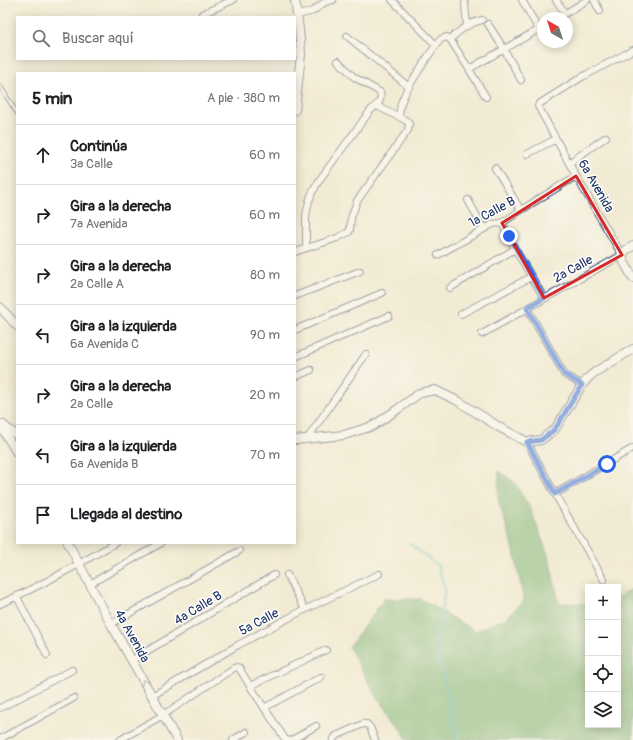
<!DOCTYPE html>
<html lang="es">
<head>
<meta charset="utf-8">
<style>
	body { margin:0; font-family:Pangolin,sans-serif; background:#f6f6f6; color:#202124 }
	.controls { position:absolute; right:12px; bottom:12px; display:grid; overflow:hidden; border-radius:0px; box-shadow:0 2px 10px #0003 }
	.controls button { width:36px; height:36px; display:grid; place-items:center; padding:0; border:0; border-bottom:1px solid #e0e0e0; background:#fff; color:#202124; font:20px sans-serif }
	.compass { position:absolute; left:537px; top:12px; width:36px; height:36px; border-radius:50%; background:#fff; box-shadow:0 2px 10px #0003; rotate:321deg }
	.stop { position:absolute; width:12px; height:12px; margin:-9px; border:3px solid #2563eb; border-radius:50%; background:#fff }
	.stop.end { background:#2563eb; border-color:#fff; box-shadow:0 1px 4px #0008 }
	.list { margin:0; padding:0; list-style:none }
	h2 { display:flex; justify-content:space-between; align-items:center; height:52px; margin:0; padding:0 16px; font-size:17px }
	h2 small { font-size:13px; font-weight:400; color:#757577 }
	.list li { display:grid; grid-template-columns:26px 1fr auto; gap:12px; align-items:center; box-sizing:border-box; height:60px; padding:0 16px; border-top:1px solid #e0e0e0 }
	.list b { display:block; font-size:15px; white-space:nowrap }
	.list p { margin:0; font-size:13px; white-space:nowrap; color:#757577 }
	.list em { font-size:13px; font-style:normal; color:#757577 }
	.icon { flex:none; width:22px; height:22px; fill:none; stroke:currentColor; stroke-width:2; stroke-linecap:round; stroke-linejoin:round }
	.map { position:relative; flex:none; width:633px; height:740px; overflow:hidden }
	.search { position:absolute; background:#fff; box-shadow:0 2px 10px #0003; left:16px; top:16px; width:280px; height:44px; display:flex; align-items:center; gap:10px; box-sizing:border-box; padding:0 14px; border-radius:0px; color:#757577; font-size:15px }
	.panel { position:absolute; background:#fff; box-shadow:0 2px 10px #0003; left:16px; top:72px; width:280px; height:472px; border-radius:0px }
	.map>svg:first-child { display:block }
	.forest { fill:#75b475; stroke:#48726a }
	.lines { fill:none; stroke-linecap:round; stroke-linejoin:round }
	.stream { stroke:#4bbac0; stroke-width:2 }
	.service-casing { stroke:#3b4b70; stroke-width:5 }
	.minor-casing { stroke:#3b4b70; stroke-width:8 }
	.tertiary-casing { stroke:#3b4b70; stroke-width:10 }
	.service { stroke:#fff; stroke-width:3 }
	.minor { stroke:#fff; stroke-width:6 }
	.tertiary { stroke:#fff; stroke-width:8 }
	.oneway { stroke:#8d97ae }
	.route { stroke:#2563eb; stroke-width:5 }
	.marked { fill:none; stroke:#d62828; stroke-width:3; stroke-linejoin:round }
	.labels { text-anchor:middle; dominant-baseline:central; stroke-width:3; stroke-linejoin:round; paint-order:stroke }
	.street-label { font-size:13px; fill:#1b2f5e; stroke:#fff }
</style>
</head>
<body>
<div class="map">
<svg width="633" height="740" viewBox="0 0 633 740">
	<rect width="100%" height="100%" fill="#fff"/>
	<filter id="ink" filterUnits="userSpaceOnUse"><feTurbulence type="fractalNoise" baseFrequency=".025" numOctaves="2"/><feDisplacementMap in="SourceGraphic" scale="8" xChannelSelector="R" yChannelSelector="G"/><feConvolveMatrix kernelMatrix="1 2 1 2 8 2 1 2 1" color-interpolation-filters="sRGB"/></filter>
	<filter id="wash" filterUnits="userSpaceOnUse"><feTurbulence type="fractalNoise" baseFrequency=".012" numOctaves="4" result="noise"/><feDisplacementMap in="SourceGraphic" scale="16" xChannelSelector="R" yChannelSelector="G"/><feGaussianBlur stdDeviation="0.9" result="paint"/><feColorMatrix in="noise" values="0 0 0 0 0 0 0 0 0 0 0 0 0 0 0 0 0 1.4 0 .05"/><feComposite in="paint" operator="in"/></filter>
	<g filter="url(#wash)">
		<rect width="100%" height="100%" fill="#f2ebd4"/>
		<path class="forest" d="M499,471L515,483L531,510L549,558L559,603L588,604V725H618V597L633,588V740H407L403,732L373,691L349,647L384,599H421L475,631L505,619L524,601L513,547L498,499Z"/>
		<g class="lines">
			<path class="stream" d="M409,543L438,566L445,589L436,646L458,740"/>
		</g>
	</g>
	<g filter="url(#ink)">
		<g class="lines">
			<defs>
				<path id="service" d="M0,86L17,113"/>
				<path id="minor" d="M392,0L436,45
					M522,0L539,30
					M556,0L565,13
					M594,0L600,11
					M465,3L467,26
					M202,14L233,0
					M298,15L313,11L325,2L333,0
					M558,18L587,0
					M488,24L504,49L521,80
					M347,36L409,87
					M450,39L469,69L486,97
					M469,69L543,27
					M399,116L401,103L407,89L427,58L436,45L441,39L447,37L450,39C461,30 468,23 482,20
					M527,154L556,139
					M569,163L606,137
					M495,168L521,210
					M468,200L484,229
					M502,223L515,249L544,298
					M306,248V215L309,201L312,193L320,179L370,111C376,105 383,102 380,92L354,77L338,61
					M295,252L337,238L349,232L350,230L351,218L357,201L408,130L409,124L407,121L377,106
					M438,255L493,224L502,223L521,210L576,176
					M450,288L515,249
					M295,296L360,271
					M527,308L564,374L582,385
					M461,314L531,277
					M295,330L382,293
					M482,334L622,255L576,176L538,106L539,104L582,77L633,50
					M295,357L389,316
					M295,377L311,370
					M307,439L366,354
					M527,442L555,494L604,580
					M555,494L633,448
					M287,575L305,610
					M90,584L161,543
					M17,597L47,655
					M0,604C40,586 78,565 115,543
					M111,624L239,551
					M132,660L274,575
					M250,686L326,650
					M152,696L238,645L298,613L379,574
					M0,708L72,670
					M264,708L321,677
					M0,739L74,698
					M120,740L163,715L234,668L237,667L239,668L250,686L285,739L287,740
					M233,740L246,732
					M292,740L316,726
					M333,740L336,736L363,724H367L370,727L375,740"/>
				<path id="tertiary" d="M295,110L301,54L299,30L295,0
					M633,246L626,250L622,255L624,262L633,278
					M0,307L17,326
					M2,424L8,429L17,435
					M0,425L17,453
					M295,440L344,435L373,426L398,409L420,393L435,390L458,401L499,427L527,442L541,440L555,429L582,385L588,378L595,372L633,349
					M68,543L111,624L177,740"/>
			</defs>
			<use href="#service" class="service-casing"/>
			<use href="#minor" class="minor-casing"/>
			<use href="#tertiary" class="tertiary-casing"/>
			<use href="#service" class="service"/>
			<use href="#minor" class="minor"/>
			<use href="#tertiary" class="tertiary"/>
		</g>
		<defs><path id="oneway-chevron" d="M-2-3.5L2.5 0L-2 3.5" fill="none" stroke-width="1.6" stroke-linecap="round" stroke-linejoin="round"/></defs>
		<use class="oneway" href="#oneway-chevron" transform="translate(144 682) rotate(-119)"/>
	</g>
	<g class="lines" filter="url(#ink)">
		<path class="route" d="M509,236L544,298L527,308L564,374L582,385L555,429L541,440L527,442L555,494L607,464"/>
	</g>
	<path d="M0 0H633V740H0ZM576,176L622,255L544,298L502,223Z" fill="#f2ebd4" fill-opacity=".55" fill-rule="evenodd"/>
	<path class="marked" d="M576,176L622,255L544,298L502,223Z"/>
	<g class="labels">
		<g class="street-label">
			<text transform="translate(596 186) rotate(60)">6a Avenida</text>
			<text transform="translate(492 212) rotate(-28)">1a Calle B</text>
			<text transform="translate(573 269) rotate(-29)">2a Calle</text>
			<text transform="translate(198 608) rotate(-31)">4a Calle B</text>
			<text transform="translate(259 622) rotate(-28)">5a Calle</text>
			<text transform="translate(132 636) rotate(61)">4a Avenida</text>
		</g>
	</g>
</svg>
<div class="controls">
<button>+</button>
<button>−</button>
<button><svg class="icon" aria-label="locate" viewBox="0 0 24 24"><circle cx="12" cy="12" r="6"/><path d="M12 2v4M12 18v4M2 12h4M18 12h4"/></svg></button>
<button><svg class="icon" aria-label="layers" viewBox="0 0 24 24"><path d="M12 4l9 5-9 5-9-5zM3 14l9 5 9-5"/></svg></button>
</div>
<svg class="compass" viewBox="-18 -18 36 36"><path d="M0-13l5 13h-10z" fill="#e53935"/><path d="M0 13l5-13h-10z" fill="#757577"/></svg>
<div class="stop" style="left:607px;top:464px"></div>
<div class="stop end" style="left:509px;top:236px"></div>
<div class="search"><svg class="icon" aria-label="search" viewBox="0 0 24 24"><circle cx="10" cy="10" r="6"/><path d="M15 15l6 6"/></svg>Buscar aquí</div>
<section class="panel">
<h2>5 min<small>A pie · 380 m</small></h2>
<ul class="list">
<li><svg class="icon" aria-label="ahead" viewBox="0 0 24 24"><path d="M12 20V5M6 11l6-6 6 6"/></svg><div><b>Continúa</b><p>3a Calle</p></div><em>60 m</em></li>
<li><svg class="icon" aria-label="right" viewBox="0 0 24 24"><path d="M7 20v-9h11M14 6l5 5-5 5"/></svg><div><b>Gira a la derecha</b><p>7a Avenida</p></div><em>60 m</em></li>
<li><svg class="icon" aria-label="right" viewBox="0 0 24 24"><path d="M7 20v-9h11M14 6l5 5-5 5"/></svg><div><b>Gira a la derecha</b><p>2a Calle A</p></div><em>80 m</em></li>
<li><svg class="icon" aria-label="left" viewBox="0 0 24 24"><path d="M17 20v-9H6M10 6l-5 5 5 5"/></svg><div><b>Gira a la izquierda</b><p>6a Avenida C</p></div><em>90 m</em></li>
<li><svg class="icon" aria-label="right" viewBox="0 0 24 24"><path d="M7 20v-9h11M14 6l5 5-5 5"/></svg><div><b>Gira a la derecha</b><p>2a Calle</p></div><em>20 m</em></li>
<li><svg class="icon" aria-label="left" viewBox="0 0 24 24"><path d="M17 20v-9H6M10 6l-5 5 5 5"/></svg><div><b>Gira a la izquierda</b><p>6a Avenida B</p></div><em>70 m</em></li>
<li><svg class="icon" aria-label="arrive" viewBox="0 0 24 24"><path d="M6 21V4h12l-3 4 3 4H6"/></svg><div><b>Llegada al destino</b></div></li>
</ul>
</section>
</div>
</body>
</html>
